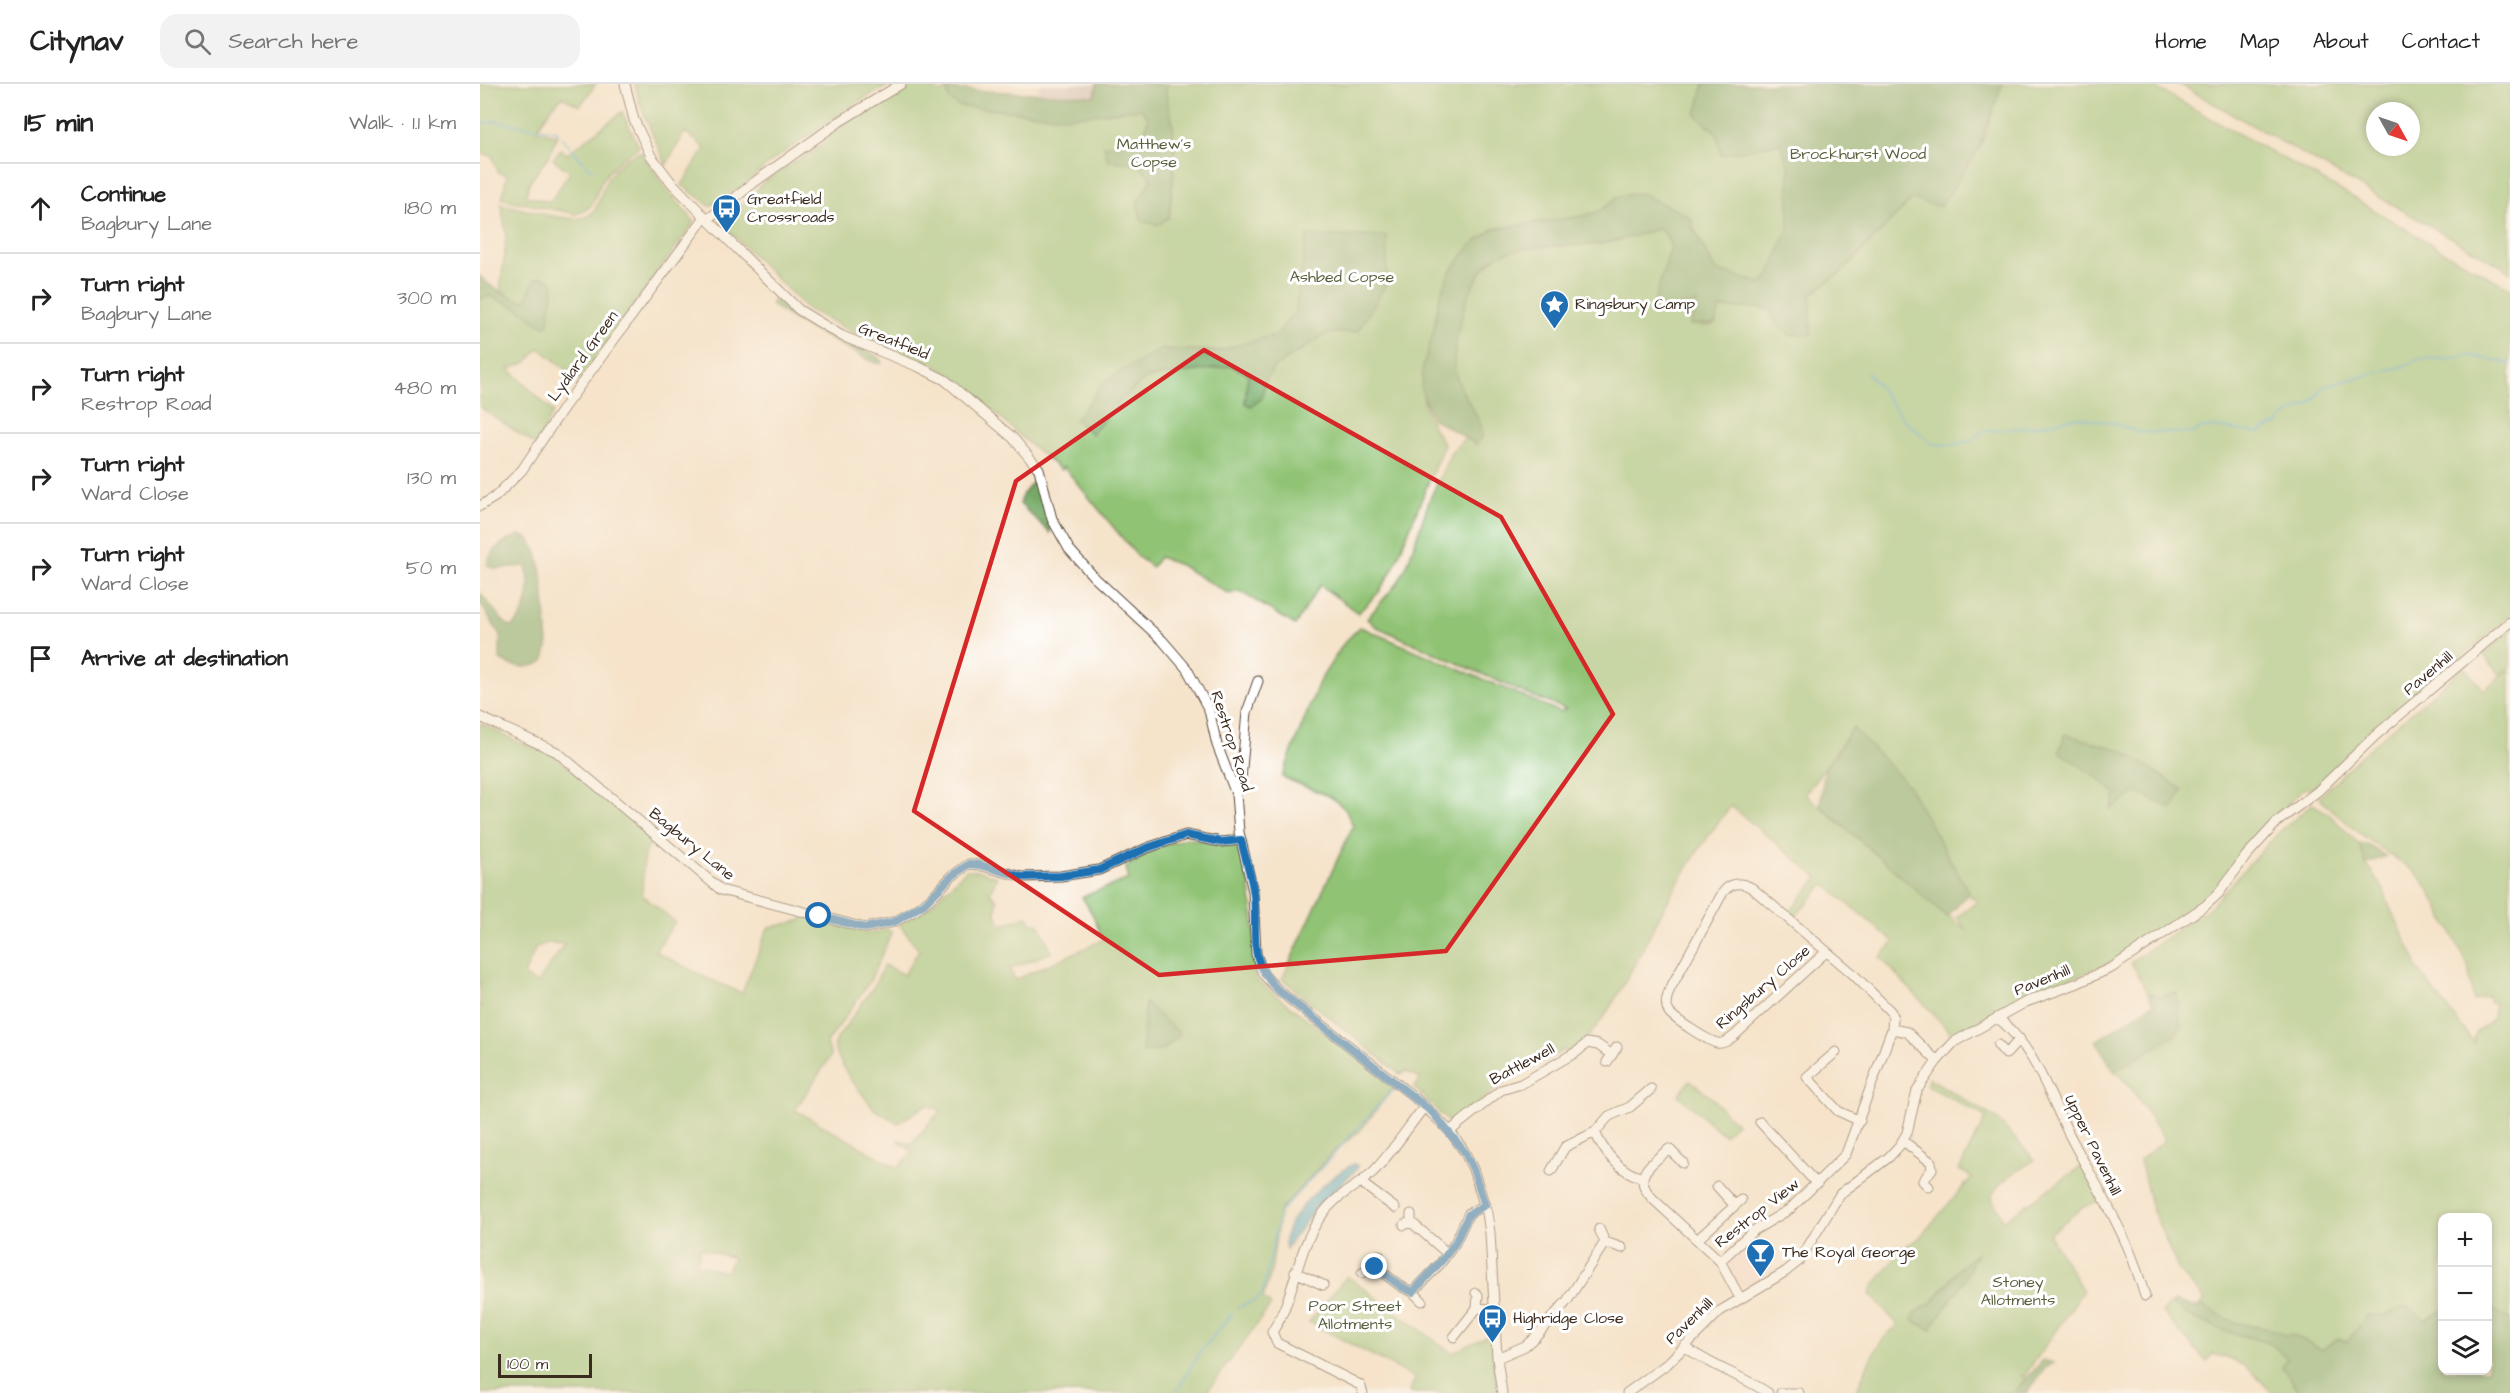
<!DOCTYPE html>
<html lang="en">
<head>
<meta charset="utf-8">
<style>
	body { margin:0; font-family:"Architects Daughter",sans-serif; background:#f2f2f2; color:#222 }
	.controls { position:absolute; right:18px; bottom:18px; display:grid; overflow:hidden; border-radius:12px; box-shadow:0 3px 9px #0003 }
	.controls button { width:54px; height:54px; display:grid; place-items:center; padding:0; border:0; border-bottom:2px solid #e0e0e0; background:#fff; color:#222; font:30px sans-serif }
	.compass { position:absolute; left:1886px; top:18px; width:54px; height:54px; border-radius:50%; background:#fff; box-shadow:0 3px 9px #0003; rotate:130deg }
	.scale { position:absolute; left:18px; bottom:15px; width:94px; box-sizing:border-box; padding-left:6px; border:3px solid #3b2a1e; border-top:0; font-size:16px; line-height:21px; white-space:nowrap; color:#3b2a1e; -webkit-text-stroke:4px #fff; paint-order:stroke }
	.stop { position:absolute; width:18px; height:18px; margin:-14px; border:4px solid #1f6fb2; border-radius:50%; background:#fff }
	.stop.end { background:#1f6fb2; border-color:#fff; box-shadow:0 2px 6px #0008 }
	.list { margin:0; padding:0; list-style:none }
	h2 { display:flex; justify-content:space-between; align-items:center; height:78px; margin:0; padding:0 24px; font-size:26px }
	h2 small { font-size:20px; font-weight:400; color:#767676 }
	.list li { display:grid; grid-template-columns:39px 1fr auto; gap:18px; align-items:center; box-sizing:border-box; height:90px; padding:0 24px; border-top:2px solid #e0e0e0 }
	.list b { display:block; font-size:22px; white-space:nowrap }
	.list p { margin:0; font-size:20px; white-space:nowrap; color:#767676 }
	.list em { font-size:20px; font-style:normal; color:#767676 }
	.icon { flex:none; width:33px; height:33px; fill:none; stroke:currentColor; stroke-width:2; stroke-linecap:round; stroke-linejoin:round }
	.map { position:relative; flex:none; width:2030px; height:1309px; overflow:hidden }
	header { display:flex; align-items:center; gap:36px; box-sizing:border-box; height:84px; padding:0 30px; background:#fff; border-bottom:2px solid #e0e0e0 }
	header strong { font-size:28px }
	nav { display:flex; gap:33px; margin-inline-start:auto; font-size:21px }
	.search { width:420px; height:54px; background:#f2f2f2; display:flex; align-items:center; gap:15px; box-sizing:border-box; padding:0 21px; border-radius:18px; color:#767676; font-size:22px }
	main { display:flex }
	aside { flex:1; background:#fff }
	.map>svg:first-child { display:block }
	.built { fill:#f4d3c0 }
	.industrial { fill:#d0c0bc }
	.green { fill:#91c374; stroke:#667649; stroke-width:1.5; fill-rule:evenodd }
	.forest { fill:#74a966; stroke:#586a42; stroke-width:1.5 }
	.water { fill:#44a6c4; stroke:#406871; stroke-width:1.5 }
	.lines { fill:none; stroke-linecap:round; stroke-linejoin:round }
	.stream { stroke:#44a6c4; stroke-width:2 }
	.minor-casing { stroke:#574638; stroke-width:11 }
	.minor { stroke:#fff; stroke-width:9 }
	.route { stroke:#1f6fb2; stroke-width:8 }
	.marked { fill:none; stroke:#d62828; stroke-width:4.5; stroke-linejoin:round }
	.labels { text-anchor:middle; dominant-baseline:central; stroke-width:6; stroke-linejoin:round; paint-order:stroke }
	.park-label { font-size:16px; fill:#59603c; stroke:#fff }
	.poi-label { font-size:16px; fill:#3b2a1e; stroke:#fff; text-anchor:start }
	.street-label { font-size:16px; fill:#3b2a1e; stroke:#fff }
</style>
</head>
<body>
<header>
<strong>Citynav</strong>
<div class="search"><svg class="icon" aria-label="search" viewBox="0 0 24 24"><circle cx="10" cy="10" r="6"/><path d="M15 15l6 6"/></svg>Search here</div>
<nav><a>Home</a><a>Map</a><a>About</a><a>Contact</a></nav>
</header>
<main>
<aside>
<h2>15 min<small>Walk · 1.1 km</small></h2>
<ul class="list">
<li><svg class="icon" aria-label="ahead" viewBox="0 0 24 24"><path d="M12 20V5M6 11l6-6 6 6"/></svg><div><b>Continue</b><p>Bagbury Lane</p></div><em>180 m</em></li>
<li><svg class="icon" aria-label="right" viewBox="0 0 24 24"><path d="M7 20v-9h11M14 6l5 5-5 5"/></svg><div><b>Turn right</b><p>Bagbury Lane</p></div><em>300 m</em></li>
<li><svg class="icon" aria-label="right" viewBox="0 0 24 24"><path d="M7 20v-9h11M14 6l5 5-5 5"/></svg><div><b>Turn right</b><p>Restrop Road</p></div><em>480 m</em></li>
<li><svg class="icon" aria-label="right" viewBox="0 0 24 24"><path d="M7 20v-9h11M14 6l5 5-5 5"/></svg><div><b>Turn right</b><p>Ward Close</p></div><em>130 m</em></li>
<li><svg class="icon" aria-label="right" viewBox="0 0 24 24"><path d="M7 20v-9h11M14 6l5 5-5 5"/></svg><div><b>Turn right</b><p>Ward Close</p></div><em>50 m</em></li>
<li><svg class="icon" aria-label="arrive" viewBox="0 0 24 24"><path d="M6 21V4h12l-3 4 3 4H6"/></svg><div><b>Arrive at destination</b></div></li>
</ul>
</aside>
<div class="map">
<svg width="2030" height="1309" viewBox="0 0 2030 1309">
	<rect width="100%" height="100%" fill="#fff"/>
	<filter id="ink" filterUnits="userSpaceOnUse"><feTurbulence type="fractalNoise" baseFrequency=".0167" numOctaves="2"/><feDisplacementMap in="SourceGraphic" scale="12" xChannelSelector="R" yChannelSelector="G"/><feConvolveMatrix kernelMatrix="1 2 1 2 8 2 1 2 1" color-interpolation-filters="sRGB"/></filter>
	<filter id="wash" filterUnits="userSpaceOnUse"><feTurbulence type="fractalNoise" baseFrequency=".008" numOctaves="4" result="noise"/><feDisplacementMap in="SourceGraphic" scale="24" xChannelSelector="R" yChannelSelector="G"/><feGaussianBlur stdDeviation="1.35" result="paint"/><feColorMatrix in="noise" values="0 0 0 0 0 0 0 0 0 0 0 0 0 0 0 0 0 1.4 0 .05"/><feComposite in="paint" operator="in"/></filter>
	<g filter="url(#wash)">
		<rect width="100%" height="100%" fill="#f5e3ca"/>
		<path class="built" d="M1264,1158L1280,1176L1288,1177L1298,1189L1275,1202H1259L1250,1186L1248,1176Z"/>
		<path class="industrial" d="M560,0H617L615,13L557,11Z"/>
		<path class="green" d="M0,0H116L100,22L82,13L72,23L56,46L77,52L69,72L49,99L46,112L70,118L90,88L73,75L81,65L87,70L142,28L159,63C147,71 135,79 126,91C112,109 120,123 96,130L22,115L27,91L18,88L12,72L0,69Z
			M155,0H411L380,17L297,73L260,104L230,122L202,101L225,64L205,48L186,81L160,21Z
			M429,0H443L461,9L467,5L469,15L587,33L661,24L668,34L664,53L625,62L628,77L658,79L672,95L689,133C693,103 697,71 693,41C690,26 684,15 687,0H1224L1216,31L1300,59L1309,83V143L1288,194L1279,199L1235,186L1207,131L1139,112L1120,127L1103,132L1013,145C1001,166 988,188 976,209C946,260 924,306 964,360L914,483L899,508L878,529L840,501L815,541L760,507L749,510L700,481L679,473L672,483L658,473L584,383L581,386L539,351L493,308L453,280L378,251L327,225L240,138L268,116L284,97L342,61L363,40L406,16ZM827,152L878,247L846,250L793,284L786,296L781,315L771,322L765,319L768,290L751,282L667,294L644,313L682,265L738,267L797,250L815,227Z
			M1522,0H1669L1867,110L1969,171L2030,204V532L1872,666L1834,704L1823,705L1775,753L1741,800L1722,820L1639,875L1531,919L1473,951L1400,873L1414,858L1344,800L1314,834L1309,829L1338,794L1251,722C1228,751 1208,780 1190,813C1164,857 1131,942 1089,969L1084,966L1025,998L977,1037L968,1038L934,1003L941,995L926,987L920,990L802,895L873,742L865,725L851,713L802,693L839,598L864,559L880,543L1080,628L1086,625L1049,611L895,542L887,535L918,498L928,479L949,417L971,369L985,354L996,360L1002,343C993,325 977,306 975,286C970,250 992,174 1032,166C1061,161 1091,163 1119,160C1139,157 1158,151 1177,145L1184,148L1191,163L1173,222L1189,226L1217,218L1210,241L1229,242L1235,240L1240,224H1280L1291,226L1331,250V210L1363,187L1432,115L1499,65ZM1373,645L1427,700L1491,813L1498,817L1477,833L1487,847L1325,710Z
			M1699,0H2030V189L2021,182ZM1895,27H1931V63H1895Z
			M161,68L186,104L213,136V140L99,296L59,264L47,278L29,285L73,328L56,361L0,323V215L9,212L34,222L64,242L74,201L69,195L62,193L45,217L35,215L20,206L25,169L26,149L21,120C40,124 89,139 105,133C119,129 120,109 126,98C133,85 147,72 161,68Z
			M2030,545V582L2020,591L2002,569L2008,567Z
			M1984,583L2004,606L2030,585V1235L2008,1223V1134H1962V1226L1946,1237L1926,1222L1904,1232L1888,1231L1867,1258L1858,1255L1841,1266L1812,1250L1806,1253C1795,1243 1770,1243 1755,1238C1743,1234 1731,1227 1720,1221L1725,1216L1699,1187L1672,1125L1660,1076L1685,1056L1650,1002L1634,987L1693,953L1697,908L1681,913L1668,909L1651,878L1728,825L1798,749L1832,720L1848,729L1879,760L1886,780L1903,804L1910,824L1936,877V883L1994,959C1994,943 2006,944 2013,933L2015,918L2010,919L2008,912L1993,917L1988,881L1949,805L1936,789L1875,746L1839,714L1878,674Z
			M0,639L40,659L73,670L173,755L164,770L162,811L195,838L175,867L226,894L262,909L288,844L322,836L324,831L390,849L406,845L412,848L390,897L347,959L351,972L315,1026L418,1084L433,1068L418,1056L431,1060L461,1026L446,1021L418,1039L394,1025L369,993L355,967L354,959L394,902L404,881L424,891L439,866L419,840L451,821L486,786L501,787L517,793L510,809L517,815L516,829L519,838L523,841L547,832L551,838L559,840L572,868L530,885L535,896L623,856L613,831L602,813L649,795L646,783L675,764L707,754L755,763C773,778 775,859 777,885L774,889L776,896L919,1005L911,1006L881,1046L852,1069L800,1126L791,1188L783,1215L791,1221L726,1309H0ZM67,859L85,860L57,900L44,891L56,863ZM665,920L699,949L685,965ZM221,1164L253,1174L246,1188L216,1180Z
			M1449,994L1517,1035L1555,1076C1545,1082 1508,1102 1513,1116C1516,1124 1521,1128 1523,1137L1604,1081L1620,1116L1602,1124L1569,1150L1603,1207L1545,1291L1541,1292L1546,1294L1534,1309H1375C1389,1281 1392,1261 1418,1241L1390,1210L1393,1203L1423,1164L1439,1154L1492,1093L1479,1086L1506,1033L1446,1001ZM1496,1171L1481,1202L1452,1242V1246L1436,1239L1435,1229L1452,1218L1479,1184Z
			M1210,996L1233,1015L1256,1040L1244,1051L1198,1011Z
			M867,1192L972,1269L1010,1251L1018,1309H929L935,1294L829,1238Z
			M1691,1220L1709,1232L1742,1246L1789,1259L1809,1274L1802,1283L1821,1309H1792C1771,1286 1764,1277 1732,1270L1727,1278L1682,1228Z"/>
		<path class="forest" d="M617,0H687C684,15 690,26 693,41C697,71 692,103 689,133L678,141L662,137L657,119L672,95L658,79L628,77L624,62L664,53L668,34L661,25L587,33L478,22L469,15L467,5L615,12Z
			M1224,0H1522L1499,65L1460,123L1432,115L1363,187L1331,210V251H1310L1294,237L1291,226L1280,224H1240L1235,240L1210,241L1217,218L1189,226L1173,222L1191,163L1184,148L1177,145C1158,151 1139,157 1119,160C1093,162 1029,160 1011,176C996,190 987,213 982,232C977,249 972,270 975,287C979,311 1002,329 1002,354L996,360L952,334L941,305L943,282L953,249L959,215L970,188L991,161L1013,145L1103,132L1120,127L1139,112L1160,109L1207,131L1212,136V142L1235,186L1279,199L1288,194L1309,143V83L1300,59L1241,71L1237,49L1216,31Z
			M827,152H907V199L878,247L846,250L793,284L786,296L781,315L771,322L765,319L768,290L751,282L667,294L644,313L612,350L595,336L627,295L682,265L738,267L797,250L815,227Z
			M0,192C11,204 29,214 45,217L55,195C64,192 68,194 74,201L68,241L64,242L34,222L9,212L0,215Z
			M296,212L313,226L400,274L402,279H395L321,240L291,221Z
			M554,397C561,406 573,439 570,449L540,420L542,411Z
			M40,451L49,455L57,469L62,489L68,559L64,577C51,586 33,584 20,576V551L0,519V509L23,537L31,543C48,532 53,499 45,482L14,485L7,481C11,464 24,456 40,451Z
			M1373,644L1427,700L1489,809L1467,833L1340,721L1345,684Z
			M1585,650L1644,667L1703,706L1692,725L1656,708L1631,725L1636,711L1621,696L1579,668Z
			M1884,759L1906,772L1886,780L1879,760Z
			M1697,908L1701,943L1693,953L1634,987L1616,957L1673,920L1668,909L1681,913Z
			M665,919L700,950L685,965L662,969Z
			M1497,1170L1481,1202L1452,1242V1246L1432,1236C1434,1227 1445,1224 1452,1218C1468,1202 1477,1182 1497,1170Z
			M1695,1217L1716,1224L1720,1221C1731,1227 1743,1234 1755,1238C1770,1243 1795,1243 1806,1252L1812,1250L1841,1266L1858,1255L1867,1258L1888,1231L1904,1232L1926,1222L1946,1236L1962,1226V1286H2008V1223L2030,1235V1309H1821L1802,1283L1808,1274L1789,1259L1742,1246L1709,1232L1691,1220Z
			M1563,1276L1574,1279L1565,1284L1547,1309H1534Z"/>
		<path class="water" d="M874,1080L878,1082L876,1086L836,1123L806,1165C796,1138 852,1089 874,1080Z"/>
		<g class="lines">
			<path class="stream" d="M0,40L13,37L76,47L79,51
				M82,54L110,85H113
				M1388,289L1425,337L1453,360L1471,361L1491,357L1503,347L1551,343L1598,333L1634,339L1658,348L1714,349L1722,344L1734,343L1777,349L1798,340L1807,331L1831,319L1845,302L1928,281L1938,274L1966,275L1988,271L2030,280
				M757,1224L776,1216L782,1211L800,1128L912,1007L918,1005
				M696,1309L719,1269L752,1230"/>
		</g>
	</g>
	<g filter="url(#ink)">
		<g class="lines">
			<defs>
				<path id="minor" d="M145,0L154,36L171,72L191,98L225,133L319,226L362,252L439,283L465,296L533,354L559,385L572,435L589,465L614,493L683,557L707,585L729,626L737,661L756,710L759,748L773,807L776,870L783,890L798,906L934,1013L970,1047L984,1067L993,1085L1007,1129L1010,1149L1017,1274L1022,1309
					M227,136L276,97L359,38L421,0
					M0,422L15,413L42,386L84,323L225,133
					M0,633L77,668L241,806L385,844L414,838L436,826L451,814L471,793L489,780L499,781L542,793L581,792L619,786L667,764L706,751L741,758L761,756
					M753,702L761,695L767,628L778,597
					M1346,868L1254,952C1249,956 1244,960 1237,959C1228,957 1194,935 1189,928C1184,920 1187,913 1190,905L1242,810C1249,799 1260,797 1272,804L1372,889L1411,928L1413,933L1412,945
					M1518,934C1556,965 1569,1012 1591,1054C1611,1092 1634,1129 1650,1168C1656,1182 1660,1197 1665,1212
					M1518,961L1526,970L1540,955
					M1356,968L1327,993L1358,1027L1380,1037
					M1127,978L1137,963
					M1280,1038L1337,1100
					M970,1047L1021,1006L1041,1000L1098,967L1107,959L1118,961L1132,971
					M1423,1057L1451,1078L1452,1085L1443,1097L1449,1103
					M1203,1079L1189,1065C1171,1080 1150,1092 1173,1115L1240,1177
					M1071,1087L1085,1063L1115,1048
					M1163,1094C1140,1088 1124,1069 1115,1048L1129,1032L1150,1023L1171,1005
					M880,1098L915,1124
					M1237,1102L1255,1122
					M931,1138L967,1169
					M924,1141L931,1138V1130
					M1119,1145L1125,1158
					M1218,1155L1261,1116
					M895,1183L922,1203L933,1208L960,1180L975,1159L989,1129L1005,1121
					M815,1188L843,1201
					M882,1189L895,1183L899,1171
					M933,1208L942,1217
					M996,1209L998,1211L997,1224
					M1260,1214L1240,1177L1273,1147L1310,1125L1366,1070L1412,945L1427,948L1457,977
					M974,1253L997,1224L1013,1225
					M1204,1262C1230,1282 1261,1291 1288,1309
					M1017,1274L1045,1262L1054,1254L1087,1217L1125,1158L1142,1164
					M883,1309L880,1301L797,1259L792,1248C816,1212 814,1173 839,1135C856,1109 874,1106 894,1087C913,1067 928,1043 945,1022
					M1147,1309L1187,1280L1240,1227L1305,1188L1319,1177L1360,1110L1409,1073L1420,1061L1427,1049L1437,1006L1457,977L1474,958L1546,918L1598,899L1633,883L1725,822L1738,810L1766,772L1797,738L1838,707L1896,651L2030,538
					M1301,1309H1319"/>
			</defs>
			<use href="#minor" class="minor-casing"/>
			<use href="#minor" class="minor"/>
		</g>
	</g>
	<g class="lines" filter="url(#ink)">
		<path class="route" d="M339,832L385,844L414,838L444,820L471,793L489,780L500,781L542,793L581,792L619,786L667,764L706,751L741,758L761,756C765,774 772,793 774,811C778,852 766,874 798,906L952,1028L984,1067L993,1085L1005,1121L989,1130L975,1159L964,1174L933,1208L922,1203L895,1183"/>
	</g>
	<path d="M0 0H2030V1309H0ZM724,266L1021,433L1133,630L966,867L679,891L434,727L536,397Z" fill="#f5e3ca" fill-opacity=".55" fill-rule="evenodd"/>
	<path class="marked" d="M724,266L1021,433L1133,630L966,867L679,891L434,727L536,397Z"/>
	<defs>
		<symbol id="bus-pin" viewBox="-11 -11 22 30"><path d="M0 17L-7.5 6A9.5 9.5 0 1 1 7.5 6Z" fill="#1f6fb2" stroke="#fff"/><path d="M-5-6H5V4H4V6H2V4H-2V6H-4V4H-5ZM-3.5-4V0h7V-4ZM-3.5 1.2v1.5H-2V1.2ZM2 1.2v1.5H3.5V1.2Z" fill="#fff"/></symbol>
		<symbol id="sight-pin" viewBox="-11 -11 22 30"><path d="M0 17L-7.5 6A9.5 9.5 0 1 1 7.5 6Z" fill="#1f6fb2" stroke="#fff"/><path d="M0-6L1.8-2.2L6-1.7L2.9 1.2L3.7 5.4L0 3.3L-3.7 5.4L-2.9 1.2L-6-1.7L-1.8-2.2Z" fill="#fff"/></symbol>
		<symbol id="bar-pin" viewBox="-11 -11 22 30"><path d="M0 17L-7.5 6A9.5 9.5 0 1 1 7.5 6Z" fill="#1f6fb2" stroke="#fff"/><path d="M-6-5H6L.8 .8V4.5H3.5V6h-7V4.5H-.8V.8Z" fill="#fff"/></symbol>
	</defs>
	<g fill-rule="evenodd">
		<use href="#bus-pin" x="230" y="108" width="33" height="45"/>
		<use href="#sight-pin" x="1058" y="204" width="33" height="45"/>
		<use href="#bar-pin" x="1264" y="1152" width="33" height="45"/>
		<use href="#bus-pin" x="996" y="1218" width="33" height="45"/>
	</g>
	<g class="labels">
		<g class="park-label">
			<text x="674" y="60">Matthew's<tspan x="674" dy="18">Copse</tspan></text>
			<text x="1378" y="70">Brockhurst Wood</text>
			<text x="862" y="193">Ashbed Copse</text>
			<text x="1538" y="1198">Stoney<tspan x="1538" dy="18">Allotments</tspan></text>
			<text x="875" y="1222">Poor Street<tspan x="875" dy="18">Allotments</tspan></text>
		</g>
		<g class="poi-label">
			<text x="267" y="115">Greatfield<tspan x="267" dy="18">Crossroads</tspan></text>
			<text x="1095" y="220">Ringsbury Camp</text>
			<text x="1302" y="1168">The Royal George</text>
			<text x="1033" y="1234">Highridge Close</text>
		</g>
		<g class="street-label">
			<text transform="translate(414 257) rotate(22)">Greatfield</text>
			<text transform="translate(103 272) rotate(-54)">Lydiard Green</text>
			<text transform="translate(1948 589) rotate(-40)">Pavenhill</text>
			<text transform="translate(752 657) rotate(72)">Restrop Road</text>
			<text transform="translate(212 760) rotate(39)">Bagbury Lane</text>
			<text transform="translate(1562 896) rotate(-22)">Pavenhill</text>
			<text transform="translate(1283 903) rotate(-41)">Ringsbury Close</text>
			<text transform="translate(1042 980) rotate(-28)">Battlewell</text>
			<text transform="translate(1613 1061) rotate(64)">Upper Pavenhill</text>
			<text transform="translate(1277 1129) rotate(-38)">Restrop View</text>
			<text transform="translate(1209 1237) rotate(-44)">Pavenhill</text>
		</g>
	</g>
</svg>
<div class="controls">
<button>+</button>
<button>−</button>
<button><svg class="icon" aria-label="layers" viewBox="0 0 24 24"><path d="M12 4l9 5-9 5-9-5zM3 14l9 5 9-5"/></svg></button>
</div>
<svg class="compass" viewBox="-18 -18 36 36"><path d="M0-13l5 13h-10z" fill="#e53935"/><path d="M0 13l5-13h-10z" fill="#767676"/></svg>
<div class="scale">100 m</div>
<div class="stop" style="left:339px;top:832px"></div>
<div class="stop end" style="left:895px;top:1183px"></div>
</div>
</main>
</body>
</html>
